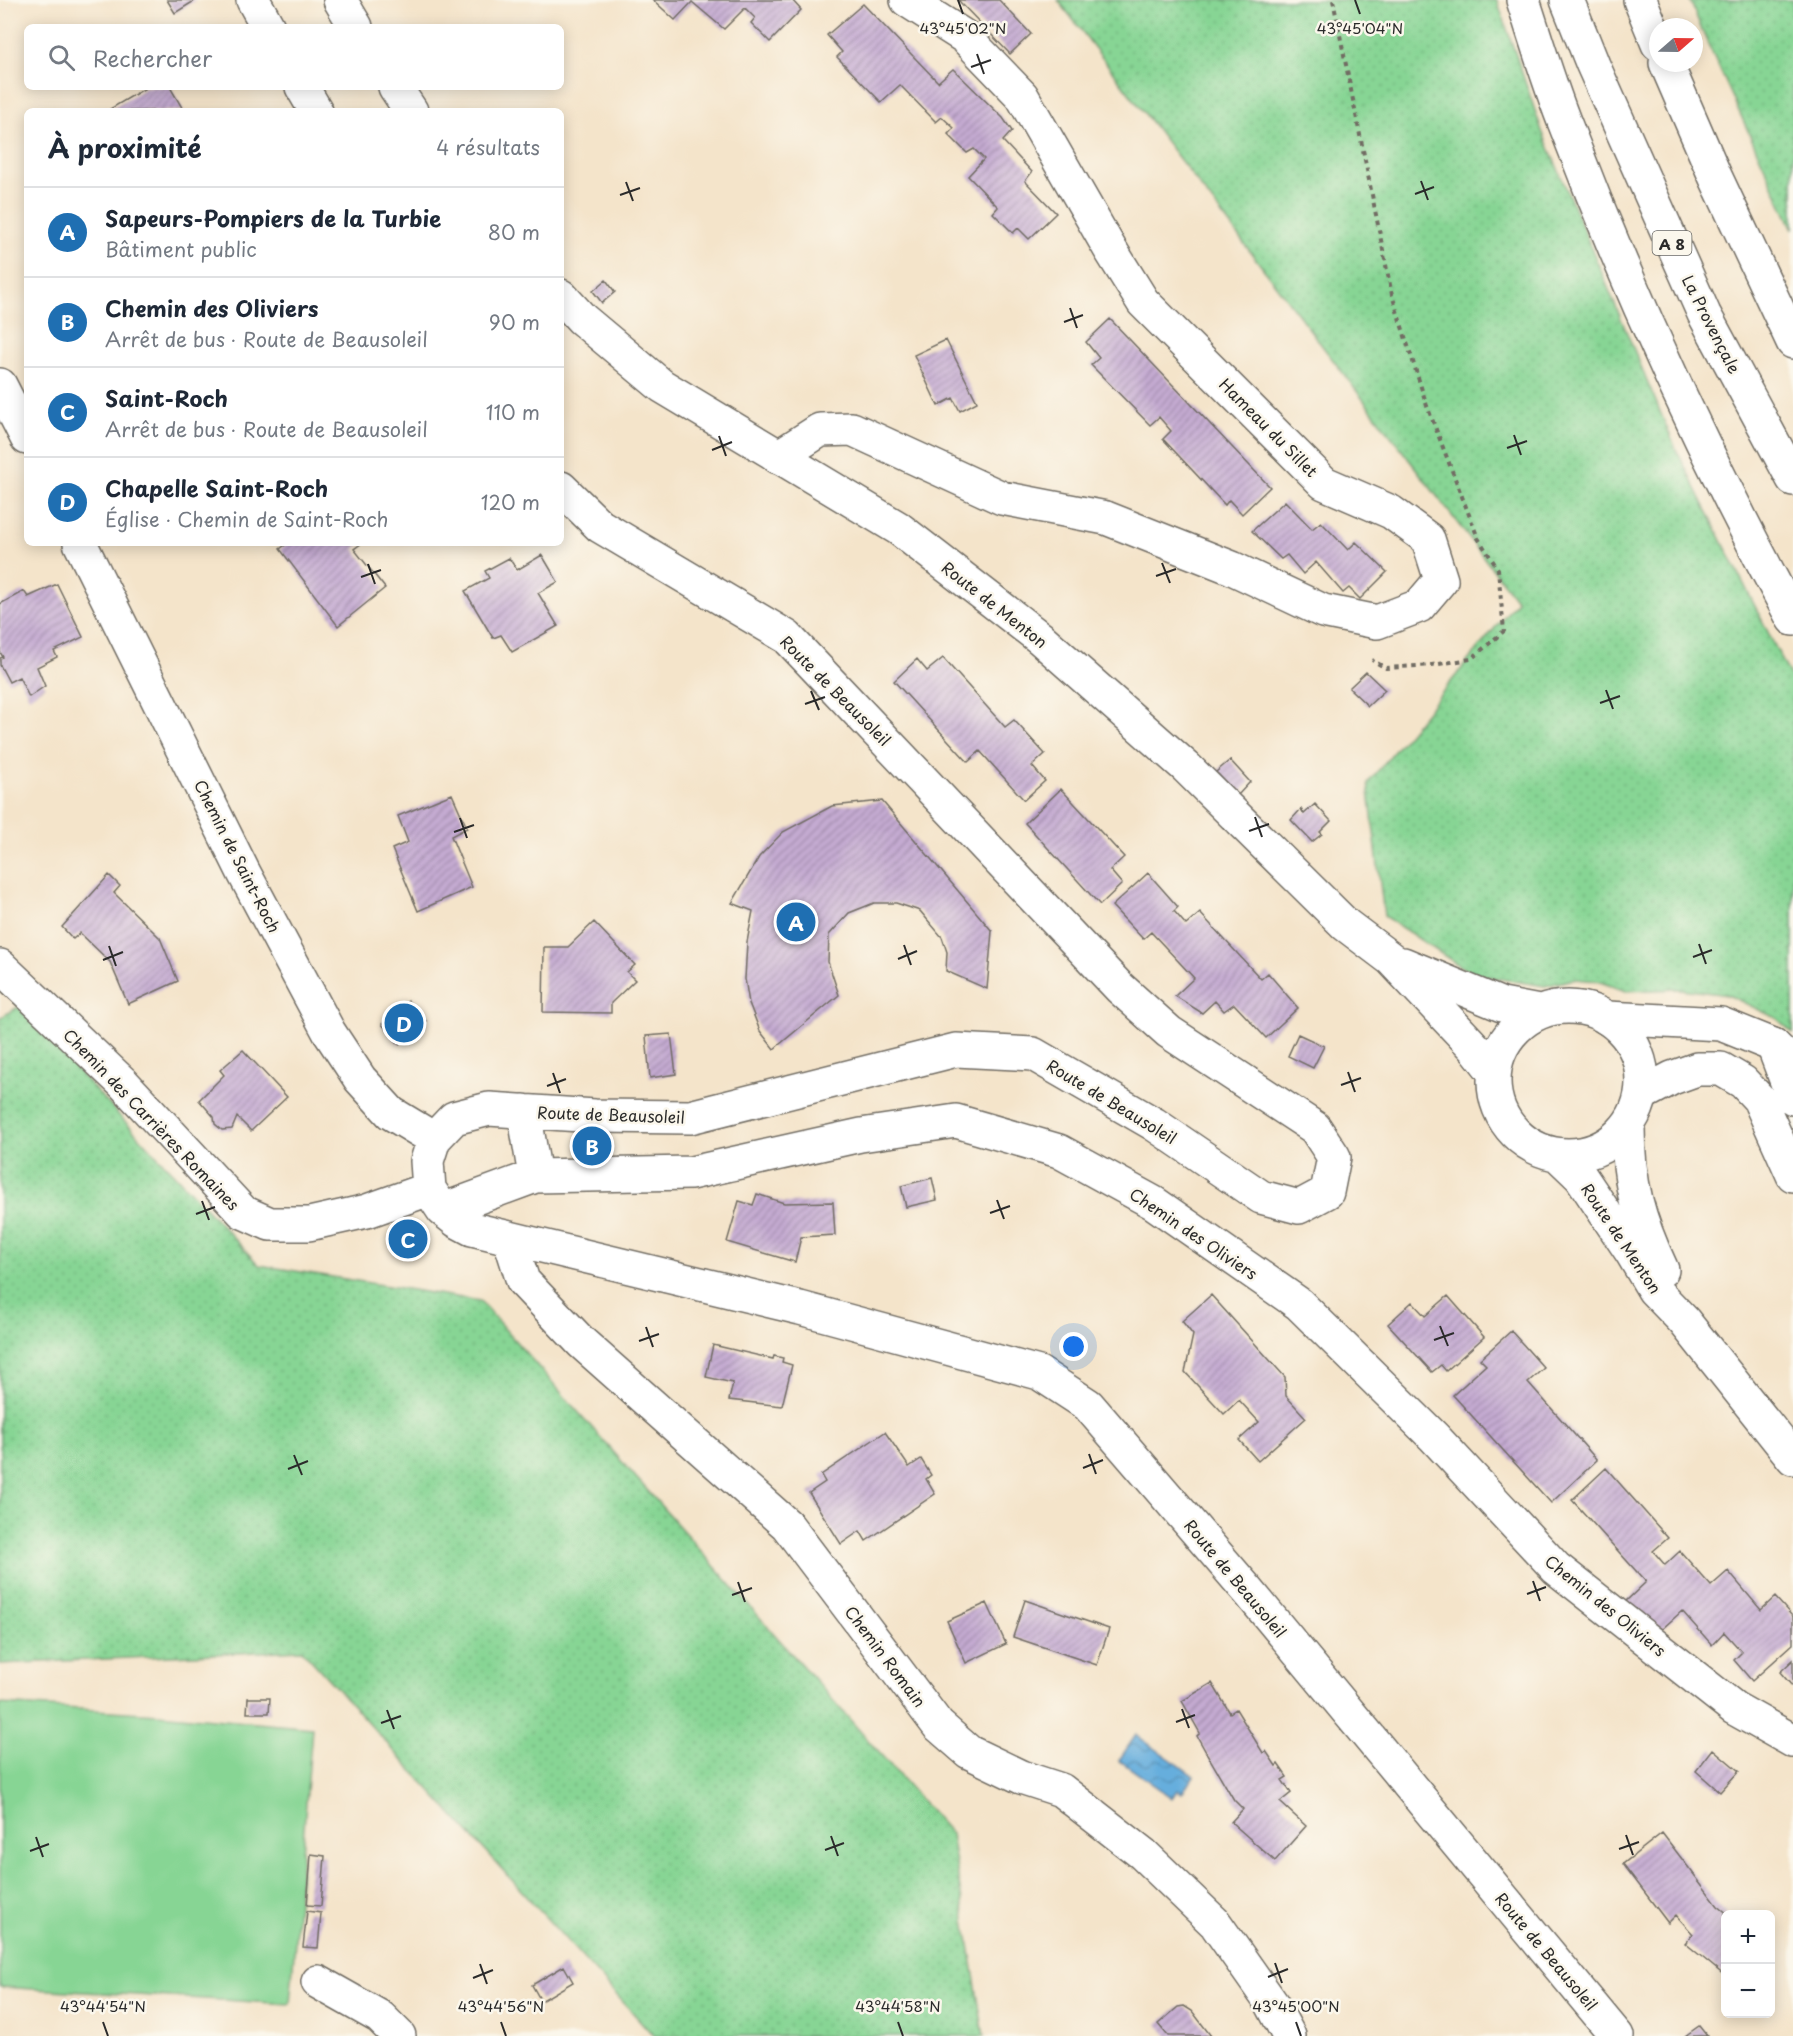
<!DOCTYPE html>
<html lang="fr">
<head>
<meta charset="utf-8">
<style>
	body { margin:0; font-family:"Playpen Sans",sans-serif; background:#f2f2f3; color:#1f2937 }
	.controls { position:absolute; right:18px; bottom:18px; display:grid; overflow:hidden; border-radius:9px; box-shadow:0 3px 15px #0003 }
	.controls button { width:54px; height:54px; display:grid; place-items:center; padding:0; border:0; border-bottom:2px solid #e0e1e3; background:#fff; color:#1f2937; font:30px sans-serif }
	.compass { position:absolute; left:1649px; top:18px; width:54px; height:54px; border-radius:50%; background:#fff; box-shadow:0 3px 15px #0003; rotate:70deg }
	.you { position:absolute; left:1074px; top:1347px; width:21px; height:21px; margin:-15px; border:4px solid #fff; border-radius:50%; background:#1a73e8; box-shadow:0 0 0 9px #1a73e833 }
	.badge { display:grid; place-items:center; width:39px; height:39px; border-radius:50%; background:#1f6fb2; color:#fff; font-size:20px; font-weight:700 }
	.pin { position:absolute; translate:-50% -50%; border:3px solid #fff; box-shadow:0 2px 6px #0006 }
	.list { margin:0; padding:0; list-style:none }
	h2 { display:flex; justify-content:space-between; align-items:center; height:78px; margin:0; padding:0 24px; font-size:26px }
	h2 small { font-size:20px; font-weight:400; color:#747a83 }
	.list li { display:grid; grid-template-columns:39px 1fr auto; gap:18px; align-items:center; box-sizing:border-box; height:90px; padding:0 24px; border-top:2px solid #e0e1e3 }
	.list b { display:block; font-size:22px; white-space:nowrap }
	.list p { margin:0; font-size:20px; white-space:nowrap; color:#747a83 }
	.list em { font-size:20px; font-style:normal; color:#747a83 }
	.icon { flex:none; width:33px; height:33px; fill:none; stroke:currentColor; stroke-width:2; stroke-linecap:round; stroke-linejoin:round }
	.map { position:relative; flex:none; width:1793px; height:2036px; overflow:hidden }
	.search { position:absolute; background:#fff; box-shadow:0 3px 15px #0003; left:24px; top:24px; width:540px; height:66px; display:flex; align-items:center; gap:15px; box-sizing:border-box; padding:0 21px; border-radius:9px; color:#747a83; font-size:22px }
	.panel { position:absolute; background:#fff; box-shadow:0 3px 15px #0003; left:24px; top:108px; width:540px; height:438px; border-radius:9px }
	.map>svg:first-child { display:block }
	.grass { fill:url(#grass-dots); stroke:#598060; stroke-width:1.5 }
	.park { fill:#87d594; stroke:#598060; stroke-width:1.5 }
	.water { fill:url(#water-waves); stroke:#486c84; stroke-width:1.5 }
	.building { fill:url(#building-hatch) }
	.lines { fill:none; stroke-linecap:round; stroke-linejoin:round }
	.minor-casing { stroke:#716c63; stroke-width:36 }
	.major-casing { stroke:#716c63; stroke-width:36 }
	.highway-casing { stroke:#716c63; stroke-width:36 }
	.path { stroke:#716c63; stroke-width:4; stroke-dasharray:4.5 4.5; stroke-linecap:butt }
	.minor { stroke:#fff; stroke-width:33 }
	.major { stroke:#fff; stroke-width:33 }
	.highway { stroke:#fff; stroke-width:33 }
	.ticks { fill:none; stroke:#2b2b2b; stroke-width:2 }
	.labels { text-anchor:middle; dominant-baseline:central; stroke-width:5; stroke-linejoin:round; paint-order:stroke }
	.shield { fill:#fbf7ec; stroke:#696865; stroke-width:1.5 }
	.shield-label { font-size:15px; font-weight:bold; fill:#2b2b2b }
	.street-label { font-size:16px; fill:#2b2b2b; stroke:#fbf7ec }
	.ticks-label { font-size:15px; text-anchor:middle; fill:#2b2b2b; stroke:#fbf7ec; stroke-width:5; stroke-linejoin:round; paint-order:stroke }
</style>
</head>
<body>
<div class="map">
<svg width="1793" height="2036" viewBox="0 0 1793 2036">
	<defs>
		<pattern id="grass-dots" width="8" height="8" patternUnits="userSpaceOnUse" patternTransform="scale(1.5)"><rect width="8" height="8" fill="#87d594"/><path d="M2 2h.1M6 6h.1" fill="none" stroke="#75b780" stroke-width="1.8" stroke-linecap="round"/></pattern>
		<pattern id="water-waves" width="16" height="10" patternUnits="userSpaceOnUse" patternTransform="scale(1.5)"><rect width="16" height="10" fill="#66aedd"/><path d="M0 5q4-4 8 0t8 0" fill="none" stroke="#548eb3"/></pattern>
		<pattern id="building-hatch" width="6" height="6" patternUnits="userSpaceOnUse" patternTransform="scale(1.5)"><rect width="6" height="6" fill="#c5abd2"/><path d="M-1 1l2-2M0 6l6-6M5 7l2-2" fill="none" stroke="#a08bab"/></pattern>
	</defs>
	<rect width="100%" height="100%" fill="#fbf7ec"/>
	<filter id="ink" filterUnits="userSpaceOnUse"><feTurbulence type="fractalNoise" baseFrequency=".0167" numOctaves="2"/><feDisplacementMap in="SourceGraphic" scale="12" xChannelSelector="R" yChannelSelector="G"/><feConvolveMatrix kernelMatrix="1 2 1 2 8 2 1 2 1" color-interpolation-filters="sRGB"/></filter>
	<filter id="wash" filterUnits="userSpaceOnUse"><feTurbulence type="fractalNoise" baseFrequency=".008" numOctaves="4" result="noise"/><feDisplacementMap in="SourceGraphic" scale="24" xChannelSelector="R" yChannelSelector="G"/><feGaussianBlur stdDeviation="1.35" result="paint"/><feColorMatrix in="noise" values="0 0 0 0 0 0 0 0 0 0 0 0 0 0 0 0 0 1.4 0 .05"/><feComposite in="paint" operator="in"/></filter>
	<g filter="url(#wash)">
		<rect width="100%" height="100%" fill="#f4e4ca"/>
		<path class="grass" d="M1058,0H1497L1542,131L1675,447L1793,682V1033L1776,1018L1728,995L1681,989L1626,991L1597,981L1574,979L1545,986L1489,977L1466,970L1384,916L1368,783L1517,601Z
			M1690,0H1793V229L1703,33Z
			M18,1007L259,1265L480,1301L951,1834L984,2036H654L302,1650L0,1664V1018Z"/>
		<path class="park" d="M0,1704L158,1714L312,1728L290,2004L0,1987Z"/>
		<path class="water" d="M1136,1735L1194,1776L1182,1793L1177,1790L1172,1798L1119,1760Z"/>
		<g id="blocks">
			<path class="building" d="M167,0H196L175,13Z
				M653,0H792L801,10L770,42L751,23L755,18L745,8L724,29L692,2L675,20Z
				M958,0H999L1031,34L1010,54Z
				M863,4L938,82L953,69L1003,118L1012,131L1003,141L1032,172L1025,181L1056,213L1029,239L1018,228L1013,233L993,213L998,207L968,176L984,159L974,149L967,153L948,134L954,128L942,117L936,122L900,85L881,102L837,57L842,52L827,35Z
				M147,87H170L184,111H111L110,109Z
				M606,280L615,292L602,303L593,291Z
				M1110,319L1270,487L1242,514L1229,500L1225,505L1163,439L1171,431L1159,417L1150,425L1091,365L1099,358L1086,342Z
				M946,340L977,402L960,411L953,398L938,406L914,355Z
				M1285,501L1312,529L1321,522L1348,550L1356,542L1387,572L1360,599L1349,588L1343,593L1316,562L1303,574L1287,555L1281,559L1252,531Z
				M288,543H362L354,549L385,588L338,626L280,549Z
				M542,555L558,582L538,593L558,626L512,652L501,635L493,638L465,591L489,578L485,571L509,558L517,570Z
				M57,584L83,637L54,651L57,657L37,667L45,686L29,697L19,677L9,682L0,665V658L3,657L0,652V604L24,591L28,597Z
				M943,658L1005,727L1014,720L1045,754L1032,766L1045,781L1024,800L980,751L968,762L894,681L917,659L927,671Z
				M1366,672L1385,690L1368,706L1349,688Z
				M1230,760L1250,782L1238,795L1216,772Z
				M1061,789L1124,857L1110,870L1122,884L1100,905L1025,823Z
				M452,794L467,828L451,836L472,887L418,911L392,849L408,842L398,816Z
				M882,801L992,931L987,989L946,971L947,952L942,937L920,911L896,903H874L849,913L829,935L828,962L839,995L774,1049L760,1031L749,1003L745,979L747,942L753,911L732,903L759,857L783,832L832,806Z
				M1315,804L1331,821L1320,832L1322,834L1312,842L1291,820L1301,809L1304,814Z
				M1148,873L1178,907L1174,911L1186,925L1200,913L1261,979L1268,973L1298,1008L1266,1038L1234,1004L1224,1011L1215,1001L1202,1013L1175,996L1194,978L1151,932L1143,939L1112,906Z
				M109,875L120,886L114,893L160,938L178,981L128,1004L110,962L80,933L73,939L62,927Z
				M594,922L635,965L627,972L635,980L611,1003V1013L543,1012L544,947H568Z
				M408,1001L426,1021L399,1044L382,1024Z
				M671,1034L676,1074L650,1078L646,1036Z
				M1298,1034L1324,1046L1313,1068L1288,1056Z
				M243,1050L287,1097L251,1131L237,1117L232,1129L222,1130L215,1124L214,1117L199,1100L224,1075L220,1070Z
				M932,1178L937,1200L906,1207L901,1186Z
				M757,1194L784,1203L833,1202L835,1235L801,1237L795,1262L727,1242L739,1201L753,1205Z
				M1211,1295L1285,1377L1286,1396L1306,1418L1258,1461L1239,1440L1259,1422L1239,1400L1224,1414L1185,1372L1193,1335L1182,1321Z
				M1448,1296L1484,1337L1446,1371L1441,1365L1432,1372L1388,1324L1412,1302L1425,1316Z
				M1511,1331L1544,1368L1528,1382L1597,1460L1551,1503L1453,1395L1486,1365L1480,1359Z
				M713,1345L773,1359L774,1356L783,1358L782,1362L792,1365L782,1406L729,1400L733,1383L706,1377Z
				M885,1432L909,1467L921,1459L931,1475L926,1479L935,1494L866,1541L860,1531L841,1544L809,1493L825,1482L821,1475Z
				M1606,1468L1668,1538L1653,1551L1665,1565L1680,1551L1711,1586L1728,1571L1761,1610L1775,1597L1793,1617V1644L1752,1681L1734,1660L1742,1652L1724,1632L1712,1645L1682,1611L1662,1629L1624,1603L1646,1582L1572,1500Z
				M1025,1600L1109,1629L1097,1665L1013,1637Z
				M987,1603L1006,1644L966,1663L947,1621Z
				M1793,1660V1687L1780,1672Z
				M1212,1683L1230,1713L1236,1709L1263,1753L1266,1751L1276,1766L1278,1764L1287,1777L1282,1780L1291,1793L1280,1802L1306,1826L1275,1861L1231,1822L1243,1809L1234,1800L1207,1754L1197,1736L1200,1733L1182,1701Z
				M248,1698H270L269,1713H247Z
				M1713,1749L1739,1771L1720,1792L1696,1771Z
				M1662,1833L1718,1906L1728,1914H1725V1976L1685,1943L1693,1934L1676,1915L1668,1923L1623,1864Z
				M311,1854L325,1856L321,1906L307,1905Z
				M307,1911L321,1913L318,1948L303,1947Z
				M564,1966L573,1982L541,2001L532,1985Z
				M1184,2006L1192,2011L1211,2036H1168L1158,2024L1178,2007Z
				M1699,2026L1707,2036H1685Z"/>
		</g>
	</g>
	<g filter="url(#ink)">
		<use href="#blocks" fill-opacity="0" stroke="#716c63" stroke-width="1.5"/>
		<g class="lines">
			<defs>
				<path id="minor" d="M253,0L268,27
					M302,87L316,111
					M0,385L27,438
					M778,457L820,430L852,429L1002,498L1106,518L1232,568L1323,611L1377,622L1419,606L1441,580L1428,539L1391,512L1324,483L1143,302L1110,249L1022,96L965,37L907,0
					M561,488L600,526L787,637L1120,988L1169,1032L1315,1128L1334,1157L1327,1192L1299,1207L1261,1197L1154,1124L1033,1054L956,1050L690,1117L595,1116L489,1109L454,1118L434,1139L427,1161L429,1189L443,1210L457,1221L472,1229L800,1308L1039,1373L1088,1405L1249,1592L1617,2036
					M80,543L244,873L329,1032L360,1079L391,1113L434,1139
					M0,966L124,1084L243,1212L270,1224H309L367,1211L429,1189
					M1773,1045L1793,1098
					M1642,1094L1672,1078L1697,1069H1721L1743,1082L1759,1099L1793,1175
					M524,1111L535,1176
					M443,1210L535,1176L691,1173L861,1135L956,1121L1059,1151L1154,1203L1299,1304L1434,1437L1556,1568L1734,1708L1793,1741
					M510,1240L523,1281L582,1343L787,1525L938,1725L969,1752L1021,1777L1061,1790L1143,1854L1215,1923L1272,2004L1289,2036
					M318,1982L380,2017L399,2036"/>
				<path id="major" d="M340,0L356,27
					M395,87L411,111
					M561,296L582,319L662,386L898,528L1040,638L1186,767L1346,925L1391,959L1476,1049L1494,1072
					M1403,964L1502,1005L1539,1012
					M1494 1081a74 74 0 1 1 148 0a74 74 0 1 1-148 0Z
					M1628,1127C1628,1183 1638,1219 1662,1270
					M1558,1155L1581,1177L1632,1253L1654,1290L1684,1321L1793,1458"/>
				<path id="highway" d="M1523,0C1537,43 1550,87 1567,129C1631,297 1707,460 1793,619
					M1567,0L1593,65L1704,314L1793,479
					M1640,0L1658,44
					M1666,63L1715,176L1793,342
					M1607,1018L1721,1024L1773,1045L1793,1064"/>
			</defs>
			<use href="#minor" class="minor-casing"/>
			<use href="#major" class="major-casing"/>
			<use href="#highway" class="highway-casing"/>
			<path class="path" d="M1333,0L1392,295L1427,406L1478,538L1498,569L1504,631L1471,659L1432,665L1386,668L1372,660"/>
			<use href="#minor" class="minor"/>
			<use href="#major" class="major"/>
			<use href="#highway" class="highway"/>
		</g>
	</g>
	<path class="ticks" d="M958,0L963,14M1355,0L1360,14M977,54L984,74M971,67L991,60M1421,181L1428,200M626,182L633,201M1415,194L1434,187M620,195L640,188M1070,308L1077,328M1064,322L1083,315M1514,435L1521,455M719,436L726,456M1507,448L1527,441M712,450L732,442M1162,563L1170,583M368,564L375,584M1156,576L1176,569M361,577L381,570M1606,690L1613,709M811,691L819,710M1600,703L1620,696M805,704L825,697M1255,817L1262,837M460,818L467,838M1249,831L1269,824M454,832L474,825M1699,944L1706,964M904,945L911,965M109,946L116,966M1693,957L1712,950M898,959L917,951M103,960L123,952M1348,1072L1355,1092M553,1073L560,1093M1341,1085L1361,1078M547,1086L566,1079M997,1200L1004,1219M202,1201L209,1220M990,1213L1010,1206M196,1214L215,1207M1440,1326L1448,1346M646,1327L653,1347M1434,1340L1454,1333M639,1341L659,1334M1089,1454L1096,1474M294,1455L302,1475M1083,1468L1103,1460M288,1469L308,1461M1533,1581L1540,1601M738,1582L745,1602M1527,1594L1546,1587M732,1595L752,1588M1182,1709L1189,1728M387,1710L394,1729M1176,1722L1195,1715M381,1723L401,1716M1626,1835L1633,1855M831,1836L838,1856M36,1837L43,1857M1619,1849L1639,1842M825,1850L844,1843M30,1851L49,1844M1275,1963L1282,1983M480,1964L487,1984M1268,1977L1288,1969M473,1978L493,1970M103,2022L108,2036M501,2022L506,2036M898,2022L903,2036M1296,2022L1301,2036"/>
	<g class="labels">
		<rect class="shield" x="1652.5" y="231" width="39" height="24" rx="4.5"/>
		<g class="shield-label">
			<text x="1672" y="243">A 8</text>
		</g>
		<g class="street-label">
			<text transform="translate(1712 324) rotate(63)">La Provençale</text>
			<text transform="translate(1269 427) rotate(45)">Hameau du Sillet</text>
			<text transform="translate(995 604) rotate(38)">Route de Menton</text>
			<text transform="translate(836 690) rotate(45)">Route de Beausoleil</text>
			<text transform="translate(238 856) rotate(63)">Chemin de Saint-Roch</text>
			<text transform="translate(1112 1101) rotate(31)">Route de Beausoleil</text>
			<text transform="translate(611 1114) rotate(2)">Route de Beausoleil</text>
			<text transform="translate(152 1119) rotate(46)">Chemin des Carrières Romaines</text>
			<text transform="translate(1194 1233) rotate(34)">Chemin des Oliviers</text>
			<text transform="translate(1622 1238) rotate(56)">Route de Menton</text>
			<text transform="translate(1236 1578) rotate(50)">Route de Beausoleil</text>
			<text transform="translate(1606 1605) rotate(39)">Chemin des Oliviers</text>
			<text transform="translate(886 1656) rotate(53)">Chemin Romain</text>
			<text transform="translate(1547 1951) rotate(50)">Route de Beausoleil</text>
		</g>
	</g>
	<g class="ticks-label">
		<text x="1360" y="34">43°45'04"N</text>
		<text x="963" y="34">43°45'02"N</text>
		<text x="103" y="2012">43°44'54"N</text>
		<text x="501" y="2012">43°44'56"N</text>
		<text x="898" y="2012">43°44'58"N</text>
		<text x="1296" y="2012">43°45'00"N</text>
	</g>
</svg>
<div class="controls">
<button>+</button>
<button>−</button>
</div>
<svg class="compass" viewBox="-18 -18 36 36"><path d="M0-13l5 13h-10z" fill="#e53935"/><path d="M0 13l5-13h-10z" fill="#747a83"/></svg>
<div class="you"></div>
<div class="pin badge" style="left:796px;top:922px">A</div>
<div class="pin badge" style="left:592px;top:1146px">B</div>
<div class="pin badge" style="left:408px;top:1239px">C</div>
<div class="pin badge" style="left:404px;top:1023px">D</div>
<div class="search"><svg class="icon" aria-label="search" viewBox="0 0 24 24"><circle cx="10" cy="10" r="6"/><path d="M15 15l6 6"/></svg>Rechercher</div>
<section class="panel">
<h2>À proximité<small>4 résultats</small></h2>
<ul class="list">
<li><span class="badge">A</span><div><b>Sapeurs-Pompiers de la Turbie</b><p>Bâtiment public</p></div><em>80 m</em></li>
<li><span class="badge">B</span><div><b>Chemin des Oliviers</b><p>Arrêt de bus · Route de Beausoleil</p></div><em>90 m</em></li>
<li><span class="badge">C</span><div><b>Saint-Roch</b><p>Arrêt de bus · Route de Beausoleil</p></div><em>110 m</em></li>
<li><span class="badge">D</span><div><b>Chapelle Saint-Roch</b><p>Église · Chemin de Saint-Roch</p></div><em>120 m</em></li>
</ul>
</section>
</div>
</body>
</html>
